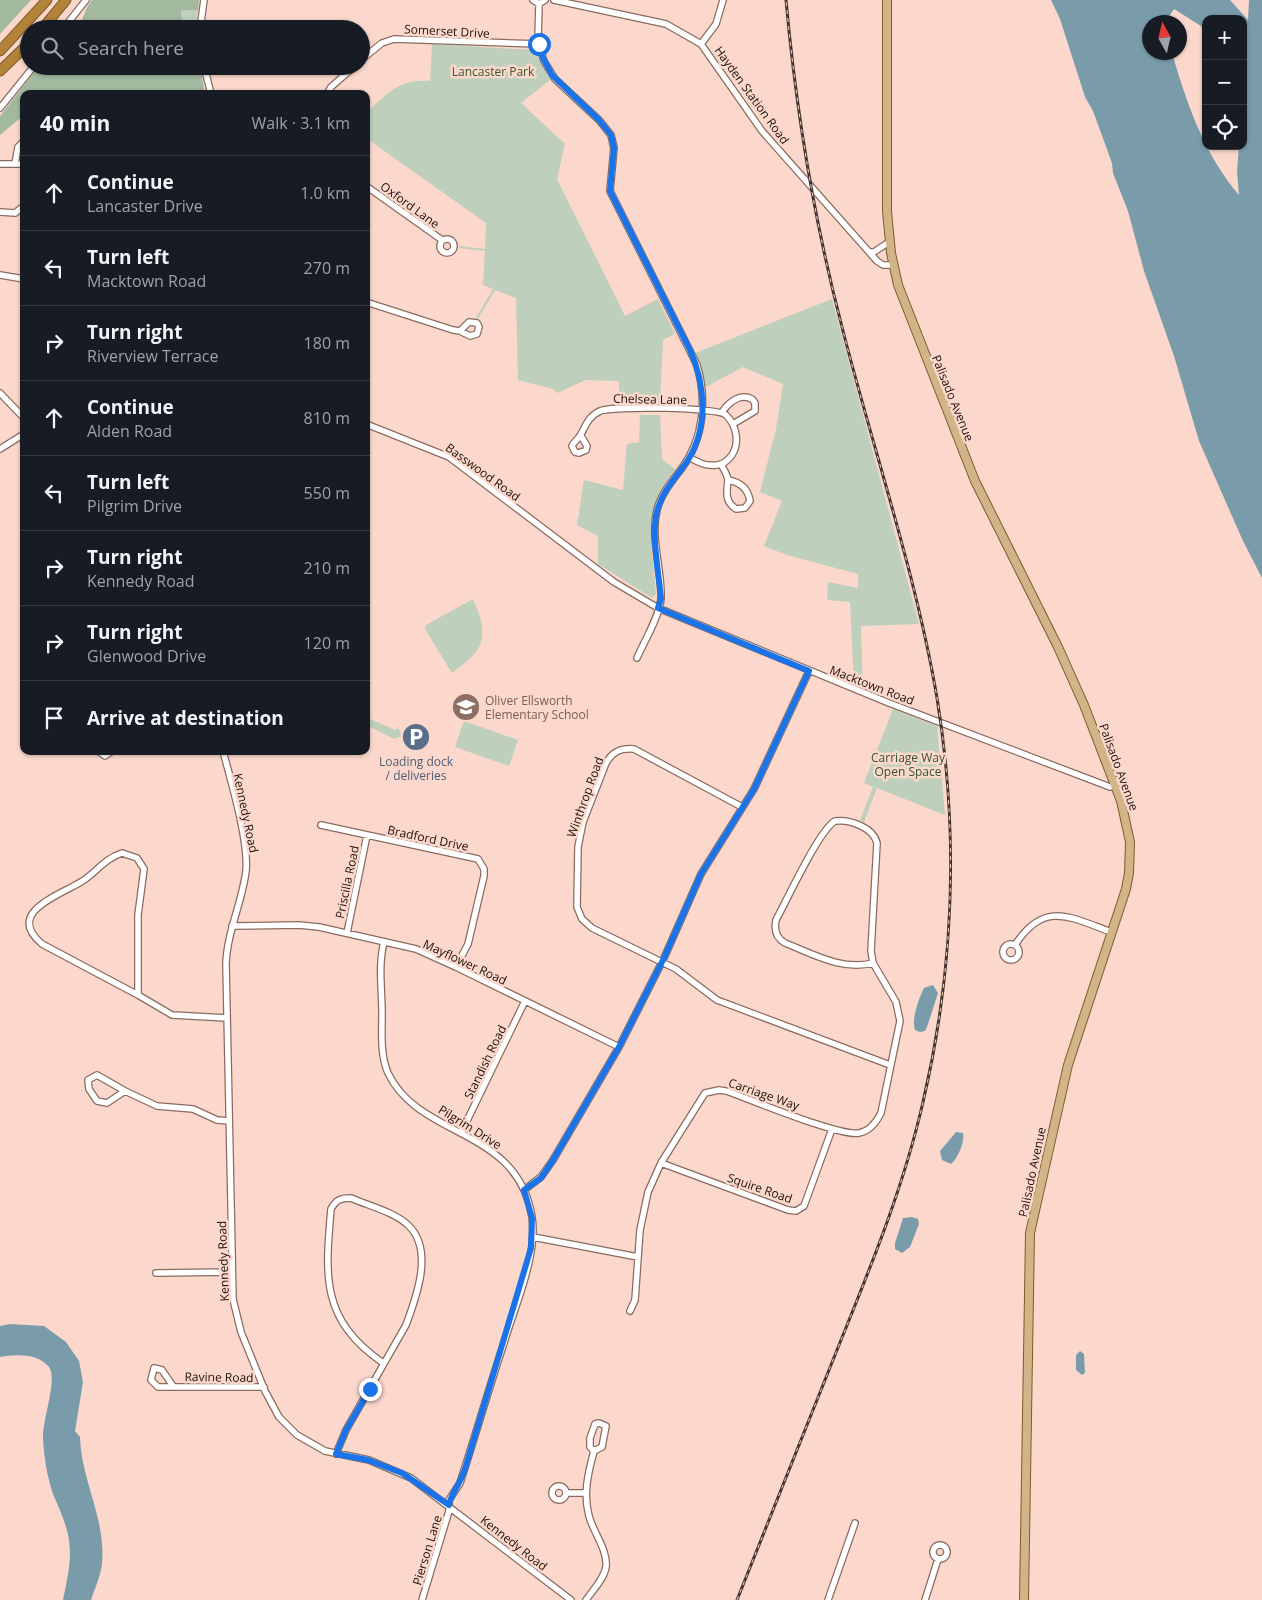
<!DOCTYPE html>
<html lang="en">
<head>
<meta charset="utf-8">
<style>
	body { margin:0; font-family:"Open Sans",sans-serif; background:#20242c; color:#f1f3f6 }
	.controls { position:absolute; right:15px; top:15px; display:grid; overflow:hidden; border-radius:10px; box-shadow:0 1px 4px #0004 }
	.controls button { width:45px; height:45px; display:grid; place-items:center; padding:0; border:0; border-bottom:1px solid #363941; background:#171b24; color:#f1f3f6; font:25px sans-serif }
	.compass { position:absolute; left:1142px; top:15px; width:45px; height:45px; border-radius:50%; background:#171b24; box-shadow:0 1px 4px #0004; rotate:352deg }
	.stop { position:absolute; width:15px; height:15px; margin:-11px; border:4px solid #1a73e8; border-radius:50%; background:#fff }
	.stop.end { background:#1a73e8; border-color:#fff; box-shadow:0 1px 5px #0008 }
	.list { margin:0; padding:0; list-style:none }
	h2 { display:flex; justify-content:space-between; align-items:center; height:65px; margin:0; padding:0 20px; font-size:21px }
	h2 small { font-size:16px; font-weight:400; color:#9ea1a6 }
	.list li { display:grid; grid-template-columns:32px 1fr auto; gap:15px; align-items:center; box-sizing:border-box; height:75px; padding:0 20px; border-top:1px solid #363941 }
	.list b { display:block; font-size:19px; white-space:nowrap }
	.list p { margin:0; font-size:16px; white-space:nowrap; color:#9ea1a6 }
	.list em { font-size:16px; font-style:normal; color:#9ea1a6 }
	.icon { flex:none; width:28px; height:28px; fill:none; stroke:currentColor; stroke-width:2; stroke-linecap:round; stroke-linejoin:round }
	.map { position:relative; flex:none; width:1262px; height:1600px; overflow:hidden }
	.search { position:absolute; background:#171b24; box-shadow:0 1px 4px #0004; left:20px; top:20px; width:350px; height:55px; display:flex; align-items:center; gap:12px; box-sizing:border-box; padding:0 18px; border-radius:28px; color:#9ea1a6; font-size:19px }
	.panel { position:absolute; background:#171b24; box-shadow:0 1px 4px #0004; left:20px; top:90px; width:350px; height:665px; border-radius:10px }
	.map>svg:first-child { display:block }
	.green { fill:#becfbc }
	.forest { fill:#a3b99f }
	.water { fill:#7a9caa; fill-rule:evenodd }
	.lines { fill:none; stroke-linecap:round; stroke-linejoin:round }
	.minor-casing { stroke:#8a6b60; stroke-width:8 }
	.major-casing { stroke:#7e5b2a; stroke-width:10 }
	.highway-casing { stroke:#7e5b2a; stroke-width:11 }
	.minor { stroke:#fff; stroke-width:5.5 }
	.major { stroke:#d1b588; stroke-width:8 }
	.highway { stroke:#b28339; stroke-width:9 }
	.rail-casing { stroke:#45342f; stroke-width:3 }
	.rail { stroke:#fbd8cb; stroke-width:1; stroke-dasharray:4; stroke-linecap:butt }
	.route { stroke:#1a73e8; stroke-width:6 }
	.labels { text-anchor:middle; dominant-baseline:central; stroke-width:5; stroke-linejoin:round; paint-order:stroke }
	.street-label { font-size:12px; fill:#1d110d; stroke:#fbd8cb }
	.park-label { font-size:12px; fill:#355630; stroke:#fbd8cb }
	.education-label { font-size:12px; fill:#785e54; stroke:#fbd8cb; text-anchor:start }
	.service-label { font-size:12px; fill:#4e5e75; stroke:#fbd8cb }
</style>
</head>
<body>
<div class="map">
<svg width="1262" height="1600" viewBox="0 0 1262 1600">
	<rect width="100%" height="100%" fill="#fbd8cb"/>
	<path class="green" d="M181,9L198,10L195,29H183Z
		M432,44L532,50L536,53L550,80L521,103L565,144L557,179L625,316L658,299L675,334L663,340L660,406L619,405V381L585,380L558,393L553,389L518,380L516,298L495,290L478,319L476,318L493,289L483,285L485,251L459,248V246L485,249L486,223L366,138V113C389,93 398,79 430,81Z
		M832,299L919,624L861,626L863,688L854,684L850,602L827,600L828,582L858,588V574L787,555L764,546L782,501L760,492L776,429L783,384L743,367L706,387L695,353Z
		M640,415H660L662,459L675,469C641,512 652,544 656,594L652,598L598,564V536L577,525L584,480L623,490L627,444L639,442Z
		M473,599C490,636 485,650 452,673L425,629L426,625Z
		M893,709L937,726L945,815L877,788L864,822L860,820L873,787L864,783Z
		M366,713L371,715L368,718L395,730L399,728L401,736L394,739L366,725Z
		M464,721L518,740L509,766L455,747Z"/>
	<path class="forest" d="M0,0H31L0,34Z
		M92,0H199L198,10H181L183,29H79C83,19 85,8 92,0Z
		M39,66H200L205,94H73L51,91L48,94H24V115L0,135V116Z"/>
	<path class="water" d="M1051,0H1230L1248,20L1249,0H1262V578L1243,541L1199,441L1174,356L1144,271L1128,211L1113,173L1112,163L1093,111L1085,97L1060,19ZM1174,9L1201,26L1206,33V19H1243V146H1239L1237,171L1239,195C1204,154 1187,104 1172,53L1150,52V22H1168V18Z
		M933,985L938,993L927,1027L925,1031L920,1032L915,1030C911,1019 919,998 924,988Z
		M956,1132L963,1133C965,1141 958,1158 951,1164L942,1160L940,1151Z
		M912,1217L918,1219L919,1224L910,1247L902,1253L895,1249V1243L903,1218Z
		M10,1324L44,1326L66,1342L79,1361L83,1382L75,1431L80,1437C81,1480 106,1519 102,1563C101,1575 95,1588 91,1600H63C67,1580 72,1561 69,1540C67,1525 59,1508 53,1494C47,1476 44,1457 43,1438C42,1421 58,1379 49,1367C38,1353 15,1354 0,1357V1326Z
		M1080,1351L1084,1354L1085,1373L1082,1375L1076,1370V1355Z"/>
	<g class="lines">
		<defs>
			<path id="minor" d="M533,0L539,4L545,0
				M554,0L666,24L701,44L762,131L877,261L883,265H893
				M539,4L538,40L544,61L555,79L599,120L611,135L614,148L610,191L697,365C707,399 704,438 682,468C672,481 661,494 657,510C650,538 662,569 661,598C660,615 644,642 637,658
				M63,29L86,0
				M200,29L204,0
				M701,44L716,24L723,0
				M361,60L382,43L394,39L539,44
				M204,66L211,94
				M327,94L331,87L355,66
				M0,108L34,66
				M0,164H24
				M15,164L18,147L24,141
				M366,186L442,240
				M0,212L15,213L24,206
				M440 246a7 7 0 1 1 14 0a7 7 0 1 1-14 0Z
				M869,252H874L889,242
				M0,275L24,279
				M366,302L453,330L460,331L470,336L477,334L479,327L477,323L469,322L460,331
				M0,393L24,418
				M722,412C729,402 740,393 752,399L755,403V411L733,424
				M366,424L449,457L614,582L658,608L889,703L1110,787L1115,785
				M581,436L587,446L586,450L579,453L575,452L572,446C574,441 579,439 581,434C586,425 589,416 600,411C612,406 718,407 726,415C750,439 730,484 689,457
				M0,449L24,434
				M721,464C723,468 728,476 728,480C727,491 724,501 736,509L745,508L750,501C748,488 740,482 728,480
				M98,751L105,756L112,751
				M223,751C231,781 249,842 246,871C242,903 227,932 226,964L233,1299L241,1332L265,1391L279,1417L297,1435L325,1451L369,1460L411,1478L571,1600
				M742,807L634,749C621,748 613,751 606,763L583,822L578,847L577,907L582,919L592,928L676,969L717,1000L890,1065
				M835,821C849,819 873,827 877,843L871,951L873,963C842,971 813,954 785,943C776,938 774,930 776,920C787,900 819,830 835,821Z
				M321,825L478,859L484,869V876L468,944L456,967
				M122,853L137,858L144,869L138,915V995L42,944C3,911 64,894 84,880C97,871 106,858 122,853Z
				M232,926L299,925L319,927L416,949L456,967L619,1047
				M347,933L367,835
				M384,942C378,965 382,990 382,1013C382,1032 380,1055 388,1073C419,1139 518,1127 532,1217C538,1256 514,1308 503,1346C488,1391 475,1437 460,1483L449,1500V1511L422,1600
				M1003 952a8 8 0 1 1 16 0a8 8 0 1 1-16 0Z
				M1015,945C1044,900 1070,917 1111,932
				M138,995L172,1015L227,1018
				M97,1075L125,1091L107,1103L97,1101L89,1089L88,1080Z
				M125,1091L157,1106L193,1109L217,1120L229,1121
				M462,1131L525,1001
				M661,1163L788,1210L796,1211L804,1206L832,1129
				M524,1190L541,1177L553,1160L619,1047L664,958L701,874L754,789L809,671
				M533,1237L638,1257
				M156,1273L232,1272
				M630,1311L635,1300L640,1230L648,1192L661,1163L705,1093L719,1090L726,1091C750,1099 840,1137 859,1133C870,1131 876,1123 881,1113L900,1021L896,1002L873,963
				M173,1386L162,1370L154,1368L151,1380L158,1387H264
				M599,1423L606,1426L602,1447L594,1451L590,1447V1438L595,1424Z
				M336,1454L346,1430L406,1325C416,1298 434,1251 409,1226C395,1212 369,1206 351,1198C340,1198 336,1200 331,1209C325,1277 321,1320 383,1363
				M552 1493a7 7 0 1 1 14 0a7 7 0 1 1-14 0Z
				M566,1493H586
				M933 1552a7 7 0 1 1 14 0a7 7 0 1 1-14 0Z
				M586,1600C593,1590 604,1579 606,1567C608,1550 593,1532 589,1516C583,1494 588,1473 594,1451
				M828,1600L855,1523
				M925,1600L938,1559"/>
			<path id="major" d="M887,0V211L891,253L898,285L975,481L1058,647L1084,705L1121,801L1130,842L1129,873L1126,889L1068,1065L1030,1233L1024,1600"/>
			<path id="highway" d="M42,29L66,0
				M0,51L47,0
				M0,71L29,43"/>
		</defs>
		<use href="#minor" class="minor-casing"/>
		<use href="#major" class="major-casing"/>
		<use href="#highway" class="highway-casing"/>
		<use href="#minor" class="minor"/>
		<use href="#major" class="major"/>
		<use href="#highway" class="highway"/>
		<defs>
			<path id="rail" d="M737,1600C771,1515 805,1430 839,1345C871,1266 904,1186 923,1102C954,970 959,832 937,698C916,574 873,449 842,327C814,220 796,110 786,0"/>
		</defs>
		<use href="#rail" class="rail-casing"/>
		<use href="#rail" class="rail"/>
	</g>
	<g class="lines">
		<path class="route" d="M370,1389L346,1430L336,1454L368,1460L402,1473L449,1505C449,1498 462,1480 465,1469L531,1248L532,1218L524,1190L541,1178L553,1160L619,1047L664,958L701,874L754,789L809,671L658,608L661,599C659,574 650,531 658,508C664,489 677,476 688,460C709,426 705,384 690,350L610,191L614,148L611,135L599,120L552,75L542,56L539,44"/>
	</g>
	<defs>
		<symbol id="school-disc" viewBox="-11 -11 22 22"><circle r="9.5" fill="#8d6e63" stroke="#fbd8cb"/><path d="M0-5L7-2L0 1L-7-2ZM-4 1L0 2.5L4 1V4Q0 6-4 4Z" fill="#fff"/></symbol>
		<symbol id="parking-disc" viewBox="-11 -11 22 22"><circle r="9.5" fill="#5c6f8a" stroke="#fbd8cb"/><path d="M-3.5-5.5H1a3.5 3.5 0 0 1 0 7H-1V5.5H-3.5ZM-1-3.4V-.6H.8a1.4 1.4 0 0 0 0-2.8Z" fill="#fff"/></symbol>
	</defs>
	<g fill-rule="evenodd">
		<use href="#school-disc" x="450" y="691" width="32" height="32"/>
		<use href="#parking-disc" x="400" y="721" width="32" height="32"/>
	</g>
	<g class="labels">
		<g class="street-label">
			<text transform="translate(447 31) rotate(3)">Somerset Drive</text>
			<text transform="translate(752 95) rotate(54)">Hayden Station Road</text>
			<text transform="translate(410 205) rotate(36)">Oxford Lane</text>
			<text transform="translate(953 398) rotate(68)">Palisado Avenue</text>
			<text transform="translate(650 399) rotate(1)">Chelsea Lane</text>
			<text transform="translate(483 472) rotate(36)">Basswood Road</text>
			<text transform="translate(872 685) rotate(21)">Macktown Road</text>
			<text transform="translate(1119 767) rotate(70)">Palisado Avenue</text>
			<text transform="translate(585 797) rotate(-70)">Winthrop Road</text>
			<text transform="translate(246 813) rotate(78)">Kennedy Road</text>
			<text transform="translate(428 838) rotate(12)">Bradford Drive</text>
			<text transform="translate(347 882) rotate(-78)">Priscilla Road</text>
			<text transform="translate(465 962) rotate(25)">Mayflower Road</text>
			<text transform="translate(485 1062) rotate(-64)">Standish Road</text>
			<text transform="translate(764 1094) rotate(19)">Carriage Way</text>
			<text transform="translate(470 1127) rotate(32)">Pilgrim Drive</text>
			<text transform="translate(1032 1172) rotate(-78)">Palisado Avenue</text>
			<text transform="translate(760 1188) rotate(19)">Squire Road</text>
			<text transform="translate(223 1261) rotate(-92)">Kennedy Road</text>
			<text transform="translate(219 1377) rotate(1)">Ravine Road</text>
			<text transform="translate(514 1543) rotate(38)">Kennedy Road</text>
			<text transform="translate(427 1550) rotate(-73)">Pierson Lane</text>
		</g>
		<g class="park-label">
			<text x="493" y="71">Lancaster Park</text>
			<text x="908" y="757">Carriage Way<tspan x="908" dy="14">Open Space</tspan></text>
		</g>
		<g class="education-label">
			<text x="485" y="700">Oliver Ellsworth<tspan x="485" dy="14">Elementary School</tspan></text>
		</g>
		<g class="service-label">
			<text x="416" y="761">Loading dock<tspan x="416" dy="14">/ deliveries</tspan></text>
		</g>
	</g>
</svg>
<div class="controls">
<button>+</button>
<button>−</button>
<button><svg class="icon" aria-label="locate" viewBox="0 0 24 24"><circle cx="12" cy="12" r="6"/><path d="M12 2v4M12 18v4M2 12h4M18 12h4"/></svg></button>
</div>
<svg class="compass" viewBox="-18 -18 36 36"><path d="M0-13l5 13h-10z" fill="#e53935"/><path d="M0 13l5-13h-10z" fill="#9ea1a6"/></svg>
<div class="stop" style="left:539px;top:44px"></div>
<div class="stop end" style="left:370px;top:1389px"></div>
<div class="search"><svg class="icon" aria-label="search" viewBox="0 0 24 24"><circle cx="10" cy="10" r="6"/><path d="M15 15l6 6"/></svg>Search here</div>
<section class="panel">
<h2>40 min<small>Walk · 3.1 km</small></h2>
<ul class="list">
<li><svg class="icon" aria-label="ahead" viewBox="0 0 24 24"><path d="M12 20V5M6 11l6-6 6 6"/></svg><div><b>Continue</b><p>Lancaster Drive</p></div><em>1.0 km</em></li>
<li><svg class="icon" aria-label="left" viewBox="0 0 24 24"><path d="M17 20v-9H6M10 6l-5 5 5 5"/></svg><div><b>Turn left</b><p>Macktown Road</p></div><em>270 m</em></li>
<li><svg class="icon" aria-label="right" viewBox="0 0 24 24"><path d="M7 20v-9h11M14 6l5 5-5 5"/></svg><div><b>Turn right</b><p>Riverview Terrace</p></div><em>180 m</em></li>
<li><svg class="icon" aria-label="ahead" viewBox="0 0 24 24"><path d="M12 20V5M6 11l6-6 6 6"/></svg><div><b>Continue</b><p>Alden Road</p></div><em>810 m</em></li>
<li><svg class="icon" aria-label="left" viewBox="0 0 24 24"><path d="M17 20v-9H6M10 6l-5 5 5 5"/></svg><div><b>Turn left</b><p>Pilgrim Drive</p></div><em>550 m</em></li>
<li><svg class="icon" aria-label="right" viewBox="0 0 24 24"><path d="M7 20v-9h11M14 6l5 5-5 5"/></svg><div><b>Turn right</b><p>Kennedy Road</p></div><em>210 m</em></li>
<li><svg class="icon" aria-label="right" viewBox="0 0 24 24"><path d="M7 20v-9h11M14 6l5 5-5 5"/></svg><div><b>Turn right</b><p>Glenwood Drive</p></div><em>120 m</em></li>
<li><svg class="icon" aria-label="arrive" viewBox="0 0 24 24"><path d="M6 21V4h12l-3 4 3 4H6"/></svg><div><b>Arrive at destination</b></div></li>
</ul>
</section>
</div>
</body>
</html>
